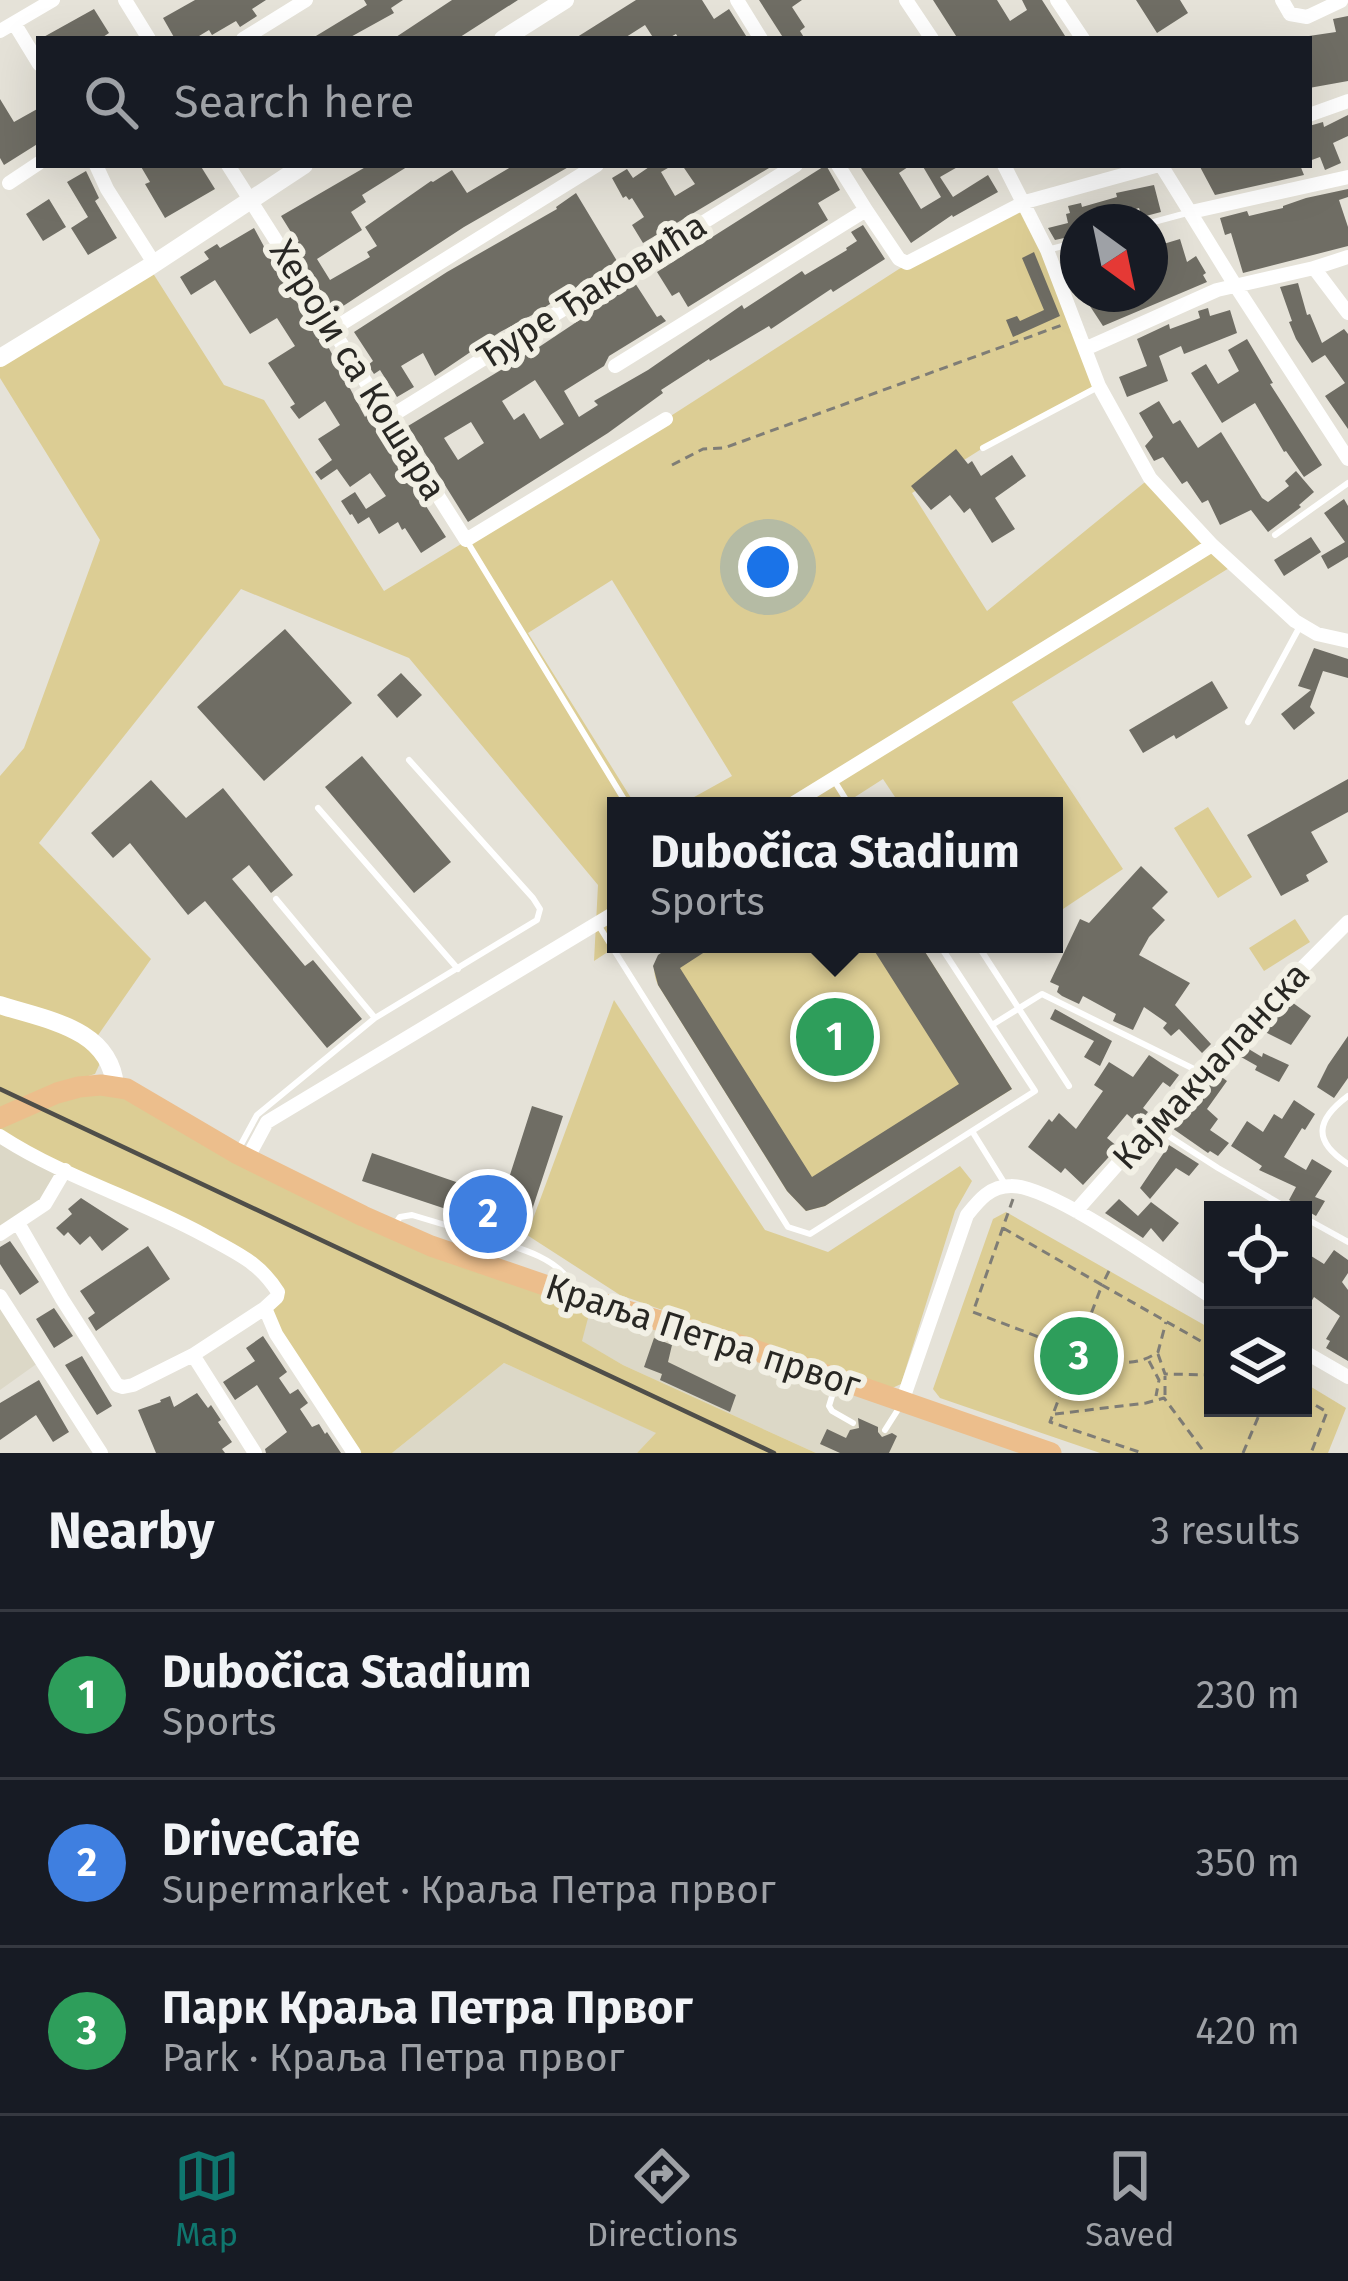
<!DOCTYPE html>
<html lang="en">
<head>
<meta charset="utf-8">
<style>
	body { margin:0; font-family:"Fira Sans",sans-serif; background:#242831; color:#f1f3f6 }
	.controls { position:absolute; right:36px; bottom:36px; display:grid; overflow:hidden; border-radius:0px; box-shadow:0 12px 48px #0002 }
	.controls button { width:108px; height:108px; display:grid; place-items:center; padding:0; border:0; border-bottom:3px solid #363941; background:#171b24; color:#f1f3f6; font:60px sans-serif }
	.compass { position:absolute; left:1060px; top:204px; width:108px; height:108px; border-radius:50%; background:#171b24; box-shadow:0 12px 48px #0002; rotate:147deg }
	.you { position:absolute; left:768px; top:567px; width:42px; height:42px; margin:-30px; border:9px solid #fff; border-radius:50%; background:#1a73e8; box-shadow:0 0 0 18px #1a73e833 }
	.badge { display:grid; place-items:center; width:78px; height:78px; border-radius:50%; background:#0f766e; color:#fff; font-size:39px; font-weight:700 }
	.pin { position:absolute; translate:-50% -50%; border:6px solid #fff; box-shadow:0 3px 12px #0006 }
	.popup { position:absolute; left:607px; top:797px; width:456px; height:156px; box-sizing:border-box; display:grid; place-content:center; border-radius:0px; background:#171b24; filter:drop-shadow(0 3px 9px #0005); font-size:39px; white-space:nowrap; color:#9ea1a6 }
	.popup b { font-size:45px; color:#f1f3f6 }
	.popup::after { content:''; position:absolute; left:50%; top:100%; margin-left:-24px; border:24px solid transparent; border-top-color:#171b24 }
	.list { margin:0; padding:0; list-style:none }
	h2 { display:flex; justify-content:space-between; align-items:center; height:156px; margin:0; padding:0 48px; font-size:51px }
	h2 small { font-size:39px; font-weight:400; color:#9ea1a6 }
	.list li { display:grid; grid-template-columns:78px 1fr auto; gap:36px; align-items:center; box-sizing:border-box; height:168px; padding:0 48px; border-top:3px solid #363941 }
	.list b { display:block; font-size:45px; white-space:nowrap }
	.list p { margin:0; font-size:39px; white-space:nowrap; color:#9ea1a6 }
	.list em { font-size:39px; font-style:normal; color:#9ea1a6 }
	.icon { flex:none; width:66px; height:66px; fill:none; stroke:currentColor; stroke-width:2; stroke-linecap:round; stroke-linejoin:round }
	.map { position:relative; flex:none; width:1348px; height:1453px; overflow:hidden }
	.search { position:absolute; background:#171b24; box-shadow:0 12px 48px #0002; left:36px; right:36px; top:36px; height:132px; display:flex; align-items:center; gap:30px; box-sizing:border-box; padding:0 42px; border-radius:0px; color:#9ea1a6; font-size:45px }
	.sheet { height:660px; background:#171b24 }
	nav { display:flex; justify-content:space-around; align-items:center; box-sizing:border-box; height:168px; border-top:3px solid #363941; background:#171b24; font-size:33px; color:#9ea1a6 }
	nav a { display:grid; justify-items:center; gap:6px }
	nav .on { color:#0f766e }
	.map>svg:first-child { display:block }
	.built { fill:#dcd8c7 }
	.green { fill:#dccd94 }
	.building { fill:#6f6d64; fill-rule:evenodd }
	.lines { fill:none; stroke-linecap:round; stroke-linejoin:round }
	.path { stroke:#7f7d76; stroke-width:3; stroke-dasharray:9 6; stroke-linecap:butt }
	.lane { stroke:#fff; stroke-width:6 }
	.street { stroke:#fff; stroke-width:14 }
	.secondary { stroke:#fff; stroke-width:18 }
	.primary { stroke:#ecbe8c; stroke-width:21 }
	.rail { stroke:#4f4e49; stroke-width:4.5 }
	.labels { text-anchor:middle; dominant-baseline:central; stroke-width:12; stroke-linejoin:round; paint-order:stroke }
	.street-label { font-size:36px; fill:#282723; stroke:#f2f0e5 }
</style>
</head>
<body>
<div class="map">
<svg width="1348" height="1453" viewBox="0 0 1348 1453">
	<rect width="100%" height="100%" fill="#e5e2d8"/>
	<path class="built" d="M0,1136L65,1170L54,1193L0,1234Z
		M0,1296L42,1360L0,1390Z
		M593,1299L1051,1453H816L623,1365L581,1341Z
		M504,1363L657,1433L637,1453H392Z"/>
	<path class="green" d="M1025,202L1099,386L983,448L912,493L987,611L1150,478L1234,565L1012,702L1123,869L1054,915V806H901L883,779L841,806H678L732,776L612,580L528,633L636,806H616V944H620L594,961L598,885L409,658L241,589L39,843L151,959L94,1041L101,1061L95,1074L58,1085L0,1109V776L24,748L100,540L0,378V358L149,267L224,385L264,400L384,591L666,419L899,269Z
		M1208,807L1252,877L1218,898L1174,828Z
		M1295,919L1310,942L1264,971L1249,948Z
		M674,944H920L1012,1089L825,1206L806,1211L787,1191L658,985C649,965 657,955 674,944Z
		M614,1000L765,1230L828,1252L960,1166L972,1181L955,1211L901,1384L888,1390L620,1295L527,1235Z
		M79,1087L127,1097L363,1216L593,1299L582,1341L623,1365L816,1453H637L656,1433L504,1363L392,1453H354L265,1308L277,1297L258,1265L0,1136V1118Z
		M1006,1212L1213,1330V1408H1303V1382L1346,1408L1328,1453H1100L940,1398L933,1389L993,1219Z"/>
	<path class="building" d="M195,0H266L252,9L257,16L240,27L236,21L212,35L209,30L194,39H175L163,18Z
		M364,0H403L391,8L394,13L347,39H311L367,5Z
		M452,0H518L457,39H393Z
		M636,0H702L714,19L729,9L748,39H679L676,34L667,39H654L645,25L623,39H574Z
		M759,0H802L792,7L805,27L800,31L805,39H784Z
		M933,0H997L1010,21L1027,10L1022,0H1042L1067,39H958Z
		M1136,0H1180L1188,13L1157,33Z
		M94,9L109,33L100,39H40Z
		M1348,16V81L1309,88V36L1336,32L1333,19Z
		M0,99L14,122L39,108V143L4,165L0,158Z
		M1348,115V136L1333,143L1341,163L1325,170L1320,157L1309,161V126L1323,122L1324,127Z
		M140,165H200L215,189L165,218L145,184L150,182Z
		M369,165H410L362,195L366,202L351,212L362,230L317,259L330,280L370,257L367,252L377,246L365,227L431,181L433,182L452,170L467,193L514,165H572L464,227L334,312L299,256L304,253L281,216Z
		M652,165H673L661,172L675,196L695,184L682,165H774L643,243L632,225L644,217L632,198L629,200L626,196L623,198L612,178L627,169L633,178Z
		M826,165L840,190L818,203L828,220L688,307L679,292L672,296L657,272Z
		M859,165H911L899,173L921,209L941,197L922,165H961L940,177L953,197L988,175L998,192L953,217L952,215L911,243Z
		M1199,165H1300L1304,175L1215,195Z
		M86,171L99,198L95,201L117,238L88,255L71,228L88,217L67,182Z
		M1154,185L1161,212L1142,217L1139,208L1119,214L1121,222H1078V235L1055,240L1048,228L1068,223L1066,214L1070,213L1068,206L1081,203L1082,207L1117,197L1116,193Z
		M1348,189V197L1339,200L1348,227V246L1243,273L1231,233L1225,235L1220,218L1247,211L1249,216L1283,208V206L1306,198Z
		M576,193L617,261L536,313L500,332L435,376L423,353L401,366L414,387L397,397L380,370L374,374L368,365L373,361L354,332L447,272L557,209L556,207Z
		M49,199L66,227L43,241L26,214Z
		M863,225L885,259L833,292L831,289L771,329L769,326L710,361L709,359L661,390L663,393L608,433L468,522L408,426L539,347L635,283L657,317L661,315L666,321L609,356L604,366L564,391L579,417L598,405L594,401L648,370L742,305L744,309L802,271L805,275L847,250L846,248L857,241L851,232ZM535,380L564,424L540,439L524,413L514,420L502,401ZM471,422L484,443L458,460L444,438Z
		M254,228L281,278L304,313L307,311L322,335L365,417L367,415L446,537L421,553L405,528L402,530L398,522L379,534L369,517L358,524L352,514L350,515L341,501L355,492L366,509L386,496L370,473L350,487L337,469L321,480L315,472L332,460L318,439L340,425L325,401L299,419L290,407L295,404L268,363L295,346L277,318L250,334L215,280L191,295L180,277L209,259L204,252L217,244L220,248Z
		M1180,239L1187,262L1196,256L1206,273L1203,275L1207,282L1103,326L1082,294H1150V283L1155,280L1150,271V248Z
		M1034,252L1060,316L1013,337L1006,320L1017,316L1020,321L1044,310L1022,258Z
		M1298,283L1307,315L1310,314L1322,343L1344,329L1348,334V429L1325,396L1345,383L1325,355L1312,363L1296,339L1289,322L1292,321L1280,287Z
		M1208,308L1210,316L1230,310L1237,333L1184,354L1181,346L1159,356L1168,381L1127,397L1119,377L1147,366L1137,339L1169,324L1170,329L1200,318L1198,311Z
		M1247,339L1273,383L1270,384L1322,465L1304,477L1286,451L1284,452L1255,403L1222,423L1191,373L1206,364L1218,384L1239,371L1228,350Z
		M1159,401L1173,424L1180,420L1198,448L1221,432L1262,498L1268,502L1289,486L1285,481L1296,471L1314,492L1299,505L1301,507L1268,532L1251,510L1220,525L1208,500L1202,503L1187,481L1182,484L1163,457L1154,461L1145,446L1153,437L1139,413Z
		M956,449L968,464L972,461L981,476L1012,455L1026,476L995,498L1015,529L992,543L970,508L964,513L950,495L931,510L911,486Z
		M1344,499L1348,506V557L1328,569L1321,556L1345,542L1324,513Z
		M1311,537L1321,552L1284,576L1274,560Z
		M285,629L352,703L264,781L197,707Z
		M1314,648L1348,659V678L1323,671L1310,707L1315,713L1294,730L1281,714L1311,690L1298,686Z
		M401,673L422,695L397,718L377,695Z
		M1212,681L1228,708L1176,739L1174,735L1143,753L1129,730Z
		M362,756L451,862L414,893L325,787Z
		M1348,779V812L1311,832L1328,862L1306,875L1309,881L1281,896L1247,835Z
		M151,780L186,818L223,788L293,875L271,893L249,865L232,879L305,966L313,960L362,1019L327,1048L205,901L188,915L130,843L113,858L91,833Z
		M1141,866L1168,892L1152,908L1165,920L1149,937L1139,955L1190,983L1175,1005L1211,1044L1202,1053L1179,1029L1171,1036L1163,1028L1167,1023L1144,1007L1133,1030L1113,1021L1116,1014L1083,996L1079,1004L1062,996L1057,992L1059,986L1050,982L1080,919L1089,923Z
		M674,944H717L680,968L812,1177L959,1084L870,944H920L1012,1089L825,1206L806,1211L787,1191L658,985L653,966L658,955Z
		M1289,1000L1311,1016L1291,1045L1263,1031Z
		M1055,1009L1112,1041L1100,1066L1084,1057L1094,1041L1050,1019Z
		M1348,1036V1078L1334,1098L1317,1087L1328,1065Z
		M1242,1045L1262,1057L1263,1053L1289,1065L1279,1082L1255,1070L1257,1066L1234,1053Z
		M1149,1055L1179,1075L1170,1087L1163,1082L1143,1108L1148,1112L1138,1124L1127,1114L1107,1138L1118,1147L1083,1185L1065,1168L1061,1173L1028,1147L1049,1119L1052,1122L1059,1113L1076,1129L1103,1091L1094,1085L1109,1062L1133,1077Z
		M1215,1072L1227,1081L1207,1109L1218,1119L1210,1130L1229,1143L1218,1156L1210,1151L1208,1153L1172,1128L1190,1111L1187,1108Z
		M1294,1100L1315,1114L1305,1130L1302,1128L1284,1157L1306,1170L1312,1159L1332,1171L1315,1197L1325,1201L1316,1216L1289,1200L1296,1187L1259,1170L1262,1166L1231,1146L1247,1121L1263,1132L1274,1114L1282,1119Z
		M532,1106L563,1116L530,1216L510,1209L505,1227L502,1226L500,1234L490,1238L494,1250L479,1246L489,1239V1233L484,1229L490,1212L493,1204L500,1206Z
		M1169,1145L1199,1164L1189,1176L1176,1168L1150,1199L1140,1188Z
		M372,1153L459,1183L449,1210L362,1181Z
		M81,1198L129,1229L102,1251L90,1236L80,1245L68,1232L64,1236L56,1228L72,1214L68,1209Z
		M1119,1199L1138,1216L1151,1202L1179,1223L1163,1242L1151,1228L1143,1238L1105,1213Z
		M10,1241L39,1282L20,1295L0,1264V1247Z
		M148,1246L170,1279L96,1331L88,1318L95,1313L80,1291Z
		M1334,1250L1348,1260V1273L1342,1282L1348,1290V1361L1326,1348L1330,1341L1326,1339L1340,1316L1314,1297L1303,1315V1251L1324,1264Z
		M54,1308L73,1336L54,1348L36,1319Z
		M263,1336L287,1372L279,1378L290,1394L298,1389L308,1403L300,1409L312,1427L319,1424L325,1434L327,1432L341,1453H266L265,1449L287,1432L257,1385L235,1400L223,1382L255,1361L246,1348Z
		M654,1338L672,1345L668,1362L736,1395L730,1412L660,1380L662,1374L644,1367Z
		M82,1356L112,1406L97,1415L65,1365Z
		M39,1380L69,1432L53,1442L36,1415L0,1440V1403Z
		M197,1393L208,1408L211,1405L221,1420L218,1422L232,1442L222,1449L225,1453H156L138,1410L161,1402L160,1400L170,1396L174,1407Z
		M858,1418L878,1427V1432L882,1437L892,1433L897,1436L889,1453H840L820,1444L827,1429L846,1438L850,1430L859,1428Z"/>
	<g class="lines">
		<path class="path" d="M672,465L703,449L724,448L1062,325
			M1013,1199L973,1312L1102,1361C1122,1364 1141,1364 1158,1352L1166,1322
			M1003,1228L1102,1285L1050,1422L1142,1453
			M1109,1271L1102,1285L1213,1348
			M1158,1354L1165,1374L1213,1375
			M1149,1361L1159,1380L1156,1396
			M1165,1395V1376
			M1303,1398L1327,1412L1311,1453
			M1055,1414L1146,1403L1164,1398L1205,1453
			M1243,1453L1262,1408"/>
		<path class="lane" d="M1150,223L1187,213
			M1047,250L1078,242
			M983,448L1096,388
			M1275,535L1348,483
			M468,543L628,806
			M1248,722L1299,628
			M835,782L850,806
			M318,808L458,969
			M276,899L375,1018
			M597,923L788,1227L810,1234L1035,1091L939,944
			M977,944L1069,1086
			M992,1025L1042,994L1196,1070
			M1348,1096C1316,1120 1312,1141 1348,1164
			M1153,1126L1218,1168L1291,1210
			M972,1131L1005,1184
			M238,1150L257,1115L375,1018L537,920L540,909L533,898L409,760
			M1303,1217L1348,1242
			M396,1223L400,1217L412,1215L482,1236
			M497,1241C522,1249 554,1258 569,1280L568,1290
			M836,1383L829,1406L832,1411L853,1423
			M885,1430L899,1408"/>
		<path class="street" d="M125,0L149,39
			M737,0L761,39
			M906,0L932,39
			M1057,0L1083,39
			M1282,0L1290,14L1307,17L1341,1
			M14,23L39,64
			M0,31L53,0
			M243,39L306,0
			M1309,115L1348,101
			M96,165L107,189L154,263
			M228,165L466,540L666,419
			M838,165L866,210
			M1004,165L1047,250L1099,386L1150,478L1212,545L1295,621L1317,634L1348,641
			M1161,165L1235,285L1348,459
			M9,183L39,163
			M1191,212L1348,177
			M1314,268L1348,313
			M333,329L597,165
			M1087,348L1217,290L1314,268L1348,257
			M615,366L866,210L899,259L907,263L1025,202L1159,165
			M388,418L796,165
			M789,806L1212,545
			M0,1136C66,1179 145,1201 213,1240C242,1256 260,1264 278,1292L277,1297L265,1308L276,1334L354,1453
			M247,1159L267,1122L616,912
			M1076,1211L1199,1072L1348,922
			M18,1223L62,1299L117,1385L123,1387L133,1385L193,1355
			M0,1234L45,1204L65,1170
			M0,1296L101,1453
			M1303,1351L1348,1377
			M902,1402L967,1215C979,1200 990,1186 1011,1186C1052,1185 1173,1273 1213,1298
			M255,1453L193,1355L265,1308"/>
		<path class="secondary" d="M503,39L565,0
			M0,358L149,267L304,165
			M0,1005C46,1020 110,1028 115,1086"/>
		<path class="primary" d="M0,1118L57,1093L79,1087L101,1085L127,1089L236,1153L363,1216L431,1246L568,1293L743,1346L1051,1453"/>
		<path class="rail" d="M0,1089L774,1453"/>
	</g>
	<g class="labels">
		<g class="street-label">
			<text transform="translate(592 291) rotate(-32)">Ђуре Ђаковића</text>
			<text transform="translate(358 370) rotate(58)">Хероји са Кошара</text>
			<text transform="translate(1211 1066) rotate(-47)">Кајмакчаланска</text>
			<text transform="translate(703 1336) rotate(18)">Краља Петра првог</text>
		</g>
	</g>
</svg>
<div class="controls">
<button><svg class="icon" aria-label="locate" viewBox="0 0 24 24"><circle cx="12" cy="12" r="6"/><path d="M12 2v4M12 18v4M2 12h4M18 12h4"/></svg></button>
<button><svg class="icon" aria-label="layers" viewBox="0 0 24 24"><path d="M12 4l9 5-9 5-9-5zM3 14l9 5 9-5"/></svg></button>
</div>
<svg class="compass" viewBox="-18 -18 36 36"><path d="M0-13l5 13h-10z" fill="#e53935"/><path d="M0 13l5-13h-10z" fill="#9ea1a6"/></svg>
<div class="you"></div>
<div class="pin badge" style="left:835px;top:1037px;background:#2e9e5b">1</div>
<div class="popup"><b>Dubočica Stadium</b>Sports</div>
<div class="pin badge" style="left:488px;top:1214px;background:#3f7fe0">2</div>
<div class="pin badge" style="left:1079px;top:1356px;background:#2e9e5b">3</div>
<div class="search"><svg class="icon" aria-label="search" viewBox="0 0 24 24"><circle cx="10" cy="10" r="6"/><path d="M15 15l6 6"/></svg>Search here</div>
</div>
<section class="sheet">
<h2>Nearby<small>3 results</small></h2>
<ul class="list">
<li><span class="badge" style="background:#2e9e5b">1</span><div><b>Dubočica Stadium</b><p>Sports</p></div><em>230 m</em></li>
<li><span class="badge" style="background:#3f7fe0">2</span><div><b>DriveCafe</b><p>Supermarket · Краља Петра првог</p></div><em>350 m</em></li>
<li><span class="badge" style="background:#2e9e5b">3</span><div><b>Парк Краља Петра Првог</b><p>Park · Краља Петра првог</p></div><em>420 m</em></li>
</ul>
</section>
<nav>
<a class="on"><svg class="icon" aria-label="map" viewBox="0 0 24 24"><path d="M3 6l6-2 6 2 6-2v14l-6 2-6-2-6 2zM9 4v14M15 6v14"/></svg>Map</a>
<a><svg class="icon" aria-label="directions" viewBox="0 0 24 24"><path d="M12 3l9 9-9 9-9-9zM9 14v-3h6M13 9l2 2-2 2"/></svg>Directions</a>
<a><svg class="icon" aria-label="saved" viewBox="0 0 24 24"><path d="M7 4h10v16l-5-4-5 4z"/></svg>Saved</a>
</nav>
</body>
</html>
